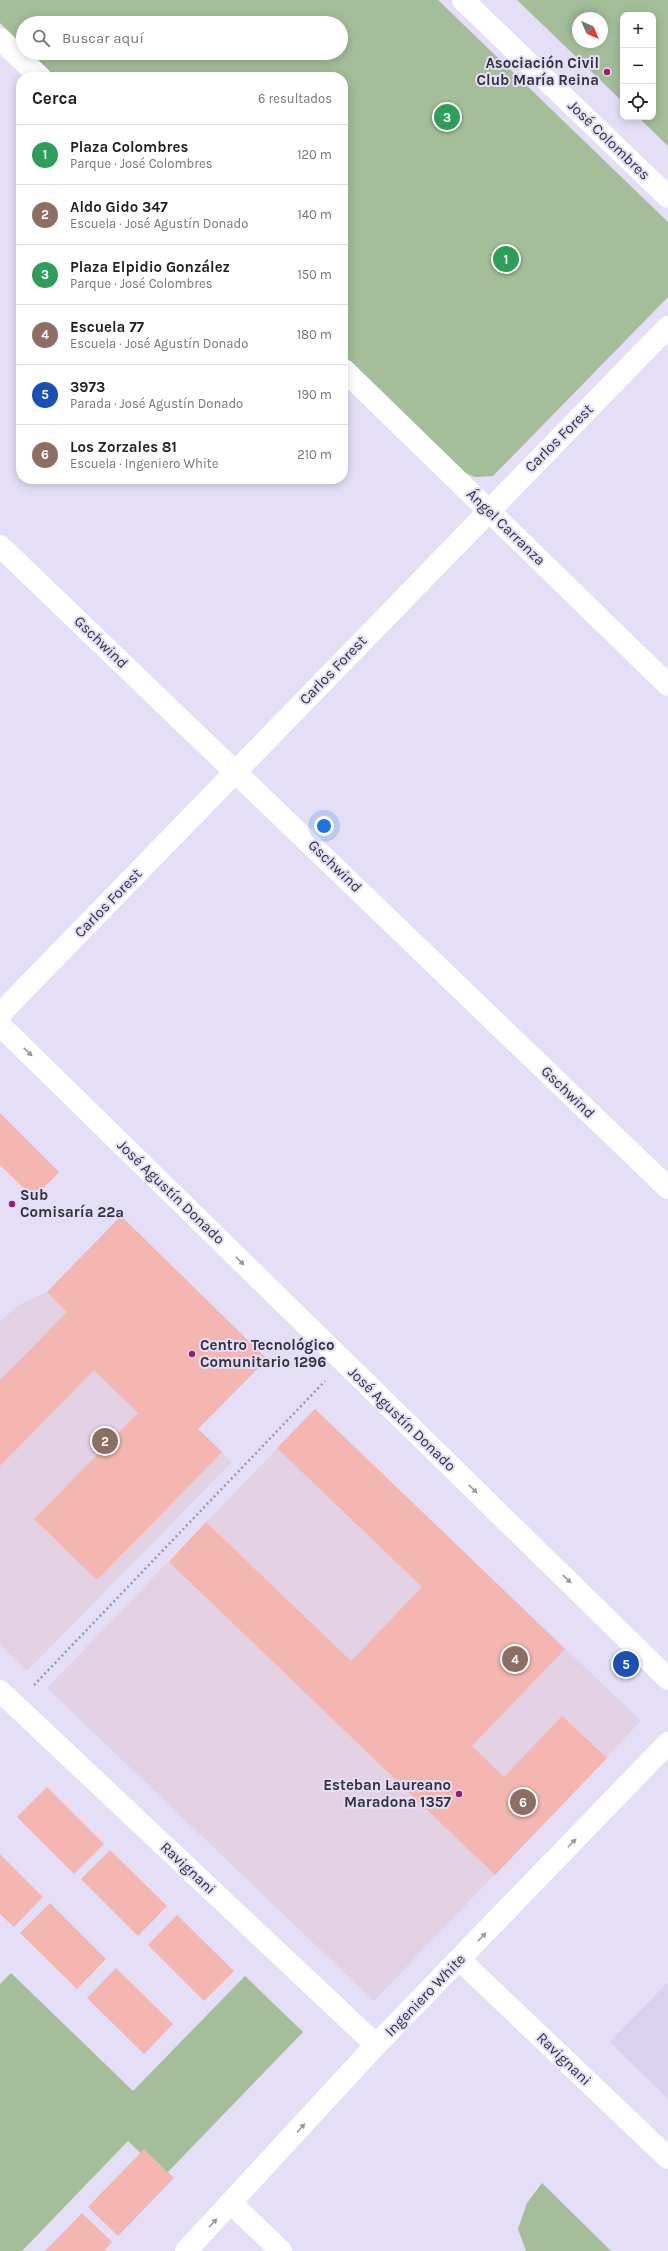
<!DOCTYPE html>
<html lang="es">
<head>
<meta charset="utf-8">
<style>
	body { margin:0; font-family:Karla,sans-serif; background:#f6f6f6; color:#202124 }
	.controls { position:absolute; right:12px; top:12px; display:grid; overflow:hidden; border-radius:8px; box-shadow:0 2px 10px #0003 }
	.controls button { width:36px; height:36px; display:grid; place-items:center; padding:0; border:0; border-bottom:1px solid #e0e0e0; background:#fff; color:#202124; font:20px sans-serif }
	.compass { position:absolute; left:572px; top:12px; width:36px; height:36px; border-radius:50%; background:#fff; box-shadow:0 2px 10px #0003; rotate:136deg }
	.you { position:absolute; left:324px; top:826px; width:14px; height:14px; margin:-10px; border:3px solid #fff; border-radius:50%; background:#1a73e8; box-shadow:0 0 0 6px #1a73e833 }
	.badge { display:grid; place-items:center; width:26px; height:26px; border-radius:50%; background:#db2777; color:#fff; font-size:13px; font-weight:700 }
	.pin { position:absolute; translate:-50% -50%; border:2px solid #fff; box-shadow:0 1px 4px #0006 }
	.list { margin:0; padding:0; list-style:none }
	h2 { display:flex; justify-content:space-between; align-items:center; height:52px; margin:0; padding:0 16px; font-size:17px }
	h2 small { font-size:13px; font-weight:400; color:#757577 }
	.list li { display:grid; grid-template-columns:26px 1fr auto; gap:12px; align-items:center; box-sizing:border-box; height:60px; padding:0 16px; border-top:1px solid #e0e0e0 }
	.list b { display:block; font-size:15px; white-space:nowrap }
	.list p { margin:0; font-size:13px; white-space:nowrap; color:#757577 }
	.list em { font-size:13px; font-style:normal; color:#757577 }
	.icon { flex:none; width:22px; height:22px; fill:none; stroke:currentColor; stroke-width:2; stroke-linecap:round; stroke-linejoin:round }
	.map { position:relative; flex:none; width:668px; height:2251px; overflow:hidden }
	.search { position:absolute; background:#fff; box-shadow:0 2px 10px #0003; left:16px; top:16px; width:332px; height:44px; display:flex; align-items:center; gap:10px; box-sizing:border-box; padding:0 14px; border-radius:22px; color:#757577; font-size:15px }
	.panel { position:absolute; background:#fff; box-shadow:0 2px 10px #0003; left:16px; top:72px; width:332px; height:412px; border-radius:16px }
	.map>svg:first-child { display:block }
	.built { fill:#d9d1f0 }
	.education { fill:#e3d2e3 }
	.green { fill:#a3be99; fill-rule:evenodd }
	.building { fill:#f4b6b1 }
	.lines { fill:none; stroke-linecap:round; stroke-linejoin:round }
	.path { stroke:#9c98ab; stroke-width:2.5; stroke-dasharray:2 3; stroke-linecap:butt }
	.street { stroke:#fff; stroke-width:22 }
	.oneway { fill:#99989d }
	.poi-dot { fill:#9c1c70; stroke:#e4def7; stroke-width:1.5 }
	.labels { text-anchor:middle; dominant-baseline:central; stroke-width:4; stroke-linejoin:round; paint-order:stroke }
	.poi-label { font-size:15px; font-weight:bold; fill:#33313b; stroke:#e4def7; text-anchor:end }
	.street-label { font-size:15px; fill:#33313b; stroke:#e4def7 }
</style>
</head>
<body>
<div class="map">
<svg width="668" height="2251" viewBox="0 0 668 2251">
	<rect width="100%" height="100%" fill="#e4def7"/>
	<path class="built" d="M668,1982V2099L610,2042Z"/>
	<path class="education" d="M121,1216L267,1359L198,1429L232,1462L27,1671L0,1645V1321L19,1305L47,1292Z
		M315,1409L641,1721L374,2001L47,1688Z"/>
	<path class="green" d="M0,0H438L668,222V297L493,476L475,477L457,470L343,358V77H55L31,53H341V23H23V45L0,23Z
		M517,0H668V146L638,117H653V15H623V102ZM578,18H602V42H578Z
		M11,1973L133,2091L245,1976L303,2032L164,2176L128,2141L22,2251H0V1984Z
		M542,2183L611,2251H526L518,2229L527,2203Z"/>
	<path class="building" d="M0,1113L59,1172L34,1198L0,1165Z
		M121,1216L267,1359L198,1429L222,1452L97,1580L34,1519L138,1413L94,1370L0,1466V1380L67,1312L47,1292Z
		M315,1409L565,1649L472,1746L504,1777L562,1716L607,1758L495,1875L169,1562L206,1522L351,1661L422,1587L277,1448Z
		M47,1787L104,1844L74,1874L17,1817Z
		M110,1850L167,1906L138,1936L81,1879Z
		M0,1854L43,1897L14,1927L0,1914Z
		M50,1903L106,1959L77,1989L20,1933Z
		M177,1915L234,1971L204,2001L148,1945Z
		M116,1968L173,2024L144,2054L87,1998Z
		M144,2149L174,2178L118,2236L88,2207Z
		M82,2213L112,2242L104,2251H45Z"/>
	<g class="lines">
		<path class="path" d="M34,1685L325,1381"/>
		<path class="street" d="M463,0L668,197
			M0,39L40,77
			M343,369L668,685
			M0,546L668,1188
			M0,1014L668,327
			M0,1025L668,1679
			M0,1691L376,2045
			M460,1960L668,2158
			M232,2204L281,2251
			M186,2251L376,2045L668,1743"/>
	</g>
	<defs><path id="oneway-solid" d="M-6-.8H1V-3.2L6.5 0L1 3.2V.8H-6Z"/></defs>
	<g class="oneway">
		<use href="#oneway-solid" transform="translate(28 1052) rotate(44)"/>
		<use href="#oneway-solid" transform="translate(240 1261) rotate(44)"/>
		<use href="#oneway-solid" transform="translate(473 1489) rotate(44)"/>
		<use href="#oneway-solid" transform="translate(567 1579) rotate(44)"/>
		<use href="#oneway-solid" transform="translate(572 1843) rotate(-46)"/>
		<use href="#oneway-solid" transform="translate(482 1937) rotate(-46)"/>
		<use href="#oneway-solid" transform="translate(301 2128) rotate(-48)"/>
		<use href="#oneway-solid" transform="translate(213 2223) rotate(-46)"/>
	</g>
	<g class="poi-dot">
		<circle cx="607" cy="72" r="4"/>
		<circle cx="12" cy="1204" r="4"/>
		<circle cx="192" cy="1354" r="4"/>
		<circle cx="459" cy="1794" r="4"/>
	</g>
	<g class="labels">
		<g class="poi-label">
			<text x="599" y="63">Asociación Civil<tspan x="599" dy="17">Club María Reina</tspan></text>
			<text x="20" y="1195" text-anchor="start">Sub<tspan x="20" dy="17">Comisaría 22ª</tspan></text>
			<text x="200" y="1345" text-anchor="start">Centro Tecnológico<tspan x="200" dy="17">Comunitario 1296</tspan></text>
			<text x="451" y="1785">Esteban Laureano<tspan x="451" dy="17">Maradona 1357</tspan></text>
		</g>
		<g class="street-label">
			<text transform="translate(609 140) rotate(44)">José Colombres</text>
			<text transform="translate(559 438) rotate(-45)">Carlos Forest</text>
			<text transform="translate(506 527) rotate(44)">Ángel Carranza</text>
			<text transform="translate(101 642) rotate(44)">Gschwind</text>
			<text transform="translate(333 670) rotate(-46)">Carlos Forest</text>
			<text transform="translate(335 866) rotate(44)">Gschwind</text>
			<text transform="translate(108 903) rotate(-46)">Carlos Forest</text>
			<text transform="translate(568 1092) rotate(44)">Gschwind</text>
			<text transform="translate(171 1192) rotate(44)">José Agustín Donado</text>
			<text transform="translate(402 1419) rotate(44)">José Agustín Donado</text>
			<text transform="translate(188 1868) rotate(43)">Ravignani</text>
			<text transform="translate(425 1995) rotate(-46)">Ingeniero White</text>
			<text transform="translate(564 2059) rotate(44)">Ravignani</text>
		</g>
	</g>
</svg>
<div class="controls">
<button>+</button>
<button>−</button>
<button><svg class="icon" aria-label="locate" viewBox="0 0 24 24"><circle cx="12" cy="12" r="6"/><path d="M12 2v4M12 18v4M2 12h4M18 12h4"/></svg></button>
</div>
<svg class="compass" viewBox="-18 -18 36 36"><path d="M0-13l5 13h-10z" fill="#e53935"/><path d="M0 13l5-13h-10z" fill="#757577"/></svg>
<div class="you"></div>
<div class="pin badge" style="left:506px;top:259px;background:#2e9e5b">1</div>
<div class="pin badge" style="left:105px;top:1441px;background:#8d6e63">2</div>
<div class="pin badge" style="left:447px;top:117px;background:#2e9e5b">3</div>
<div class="pin badge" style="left:515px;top:1659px;background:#8d6e63">4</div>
<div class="pin badge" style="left:626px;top:1664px;background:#1a4fb4">5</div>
<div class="pin badge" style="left:523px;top:1802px;background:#8d6e63">6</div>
<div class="search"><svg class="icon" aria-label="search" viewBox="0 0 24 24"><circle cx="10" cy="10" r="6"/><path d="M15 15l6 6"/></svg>Buscar aquí</div>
<section class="panel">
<h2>Cerca<small>6 resultados</small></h2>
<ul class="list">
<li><span class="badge" style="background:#2e9e5b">1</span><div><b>Plaza Colombres</b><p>Parque · José Colombres</p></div><em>120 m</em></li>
<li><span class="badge" style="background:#8d6e63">2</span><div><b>Aldo Gido 347</b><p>Escuela · José Agustín Donado</p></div><em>140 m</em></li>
<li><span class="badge" style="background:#2e9e5b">3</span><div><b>Plaza Elpidio González</b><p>Parque · José Colombres</p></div><em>150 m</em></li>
<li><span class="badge" style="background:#8d6e63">4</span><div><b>Escuela 77</b><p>Escuela · José Agustín Donado</p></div><em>180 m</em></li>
<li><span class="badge" style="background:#1a4fb4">5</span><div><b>3973</b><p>Parada · José Agustín Donado</p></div><em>190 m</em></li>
<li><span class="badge" style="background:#8d6e63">6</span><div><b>Los Zorzales 81</b><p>Escuela · Ingeniero White</p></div><em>210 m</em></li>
</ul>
</section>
</div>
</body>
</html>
